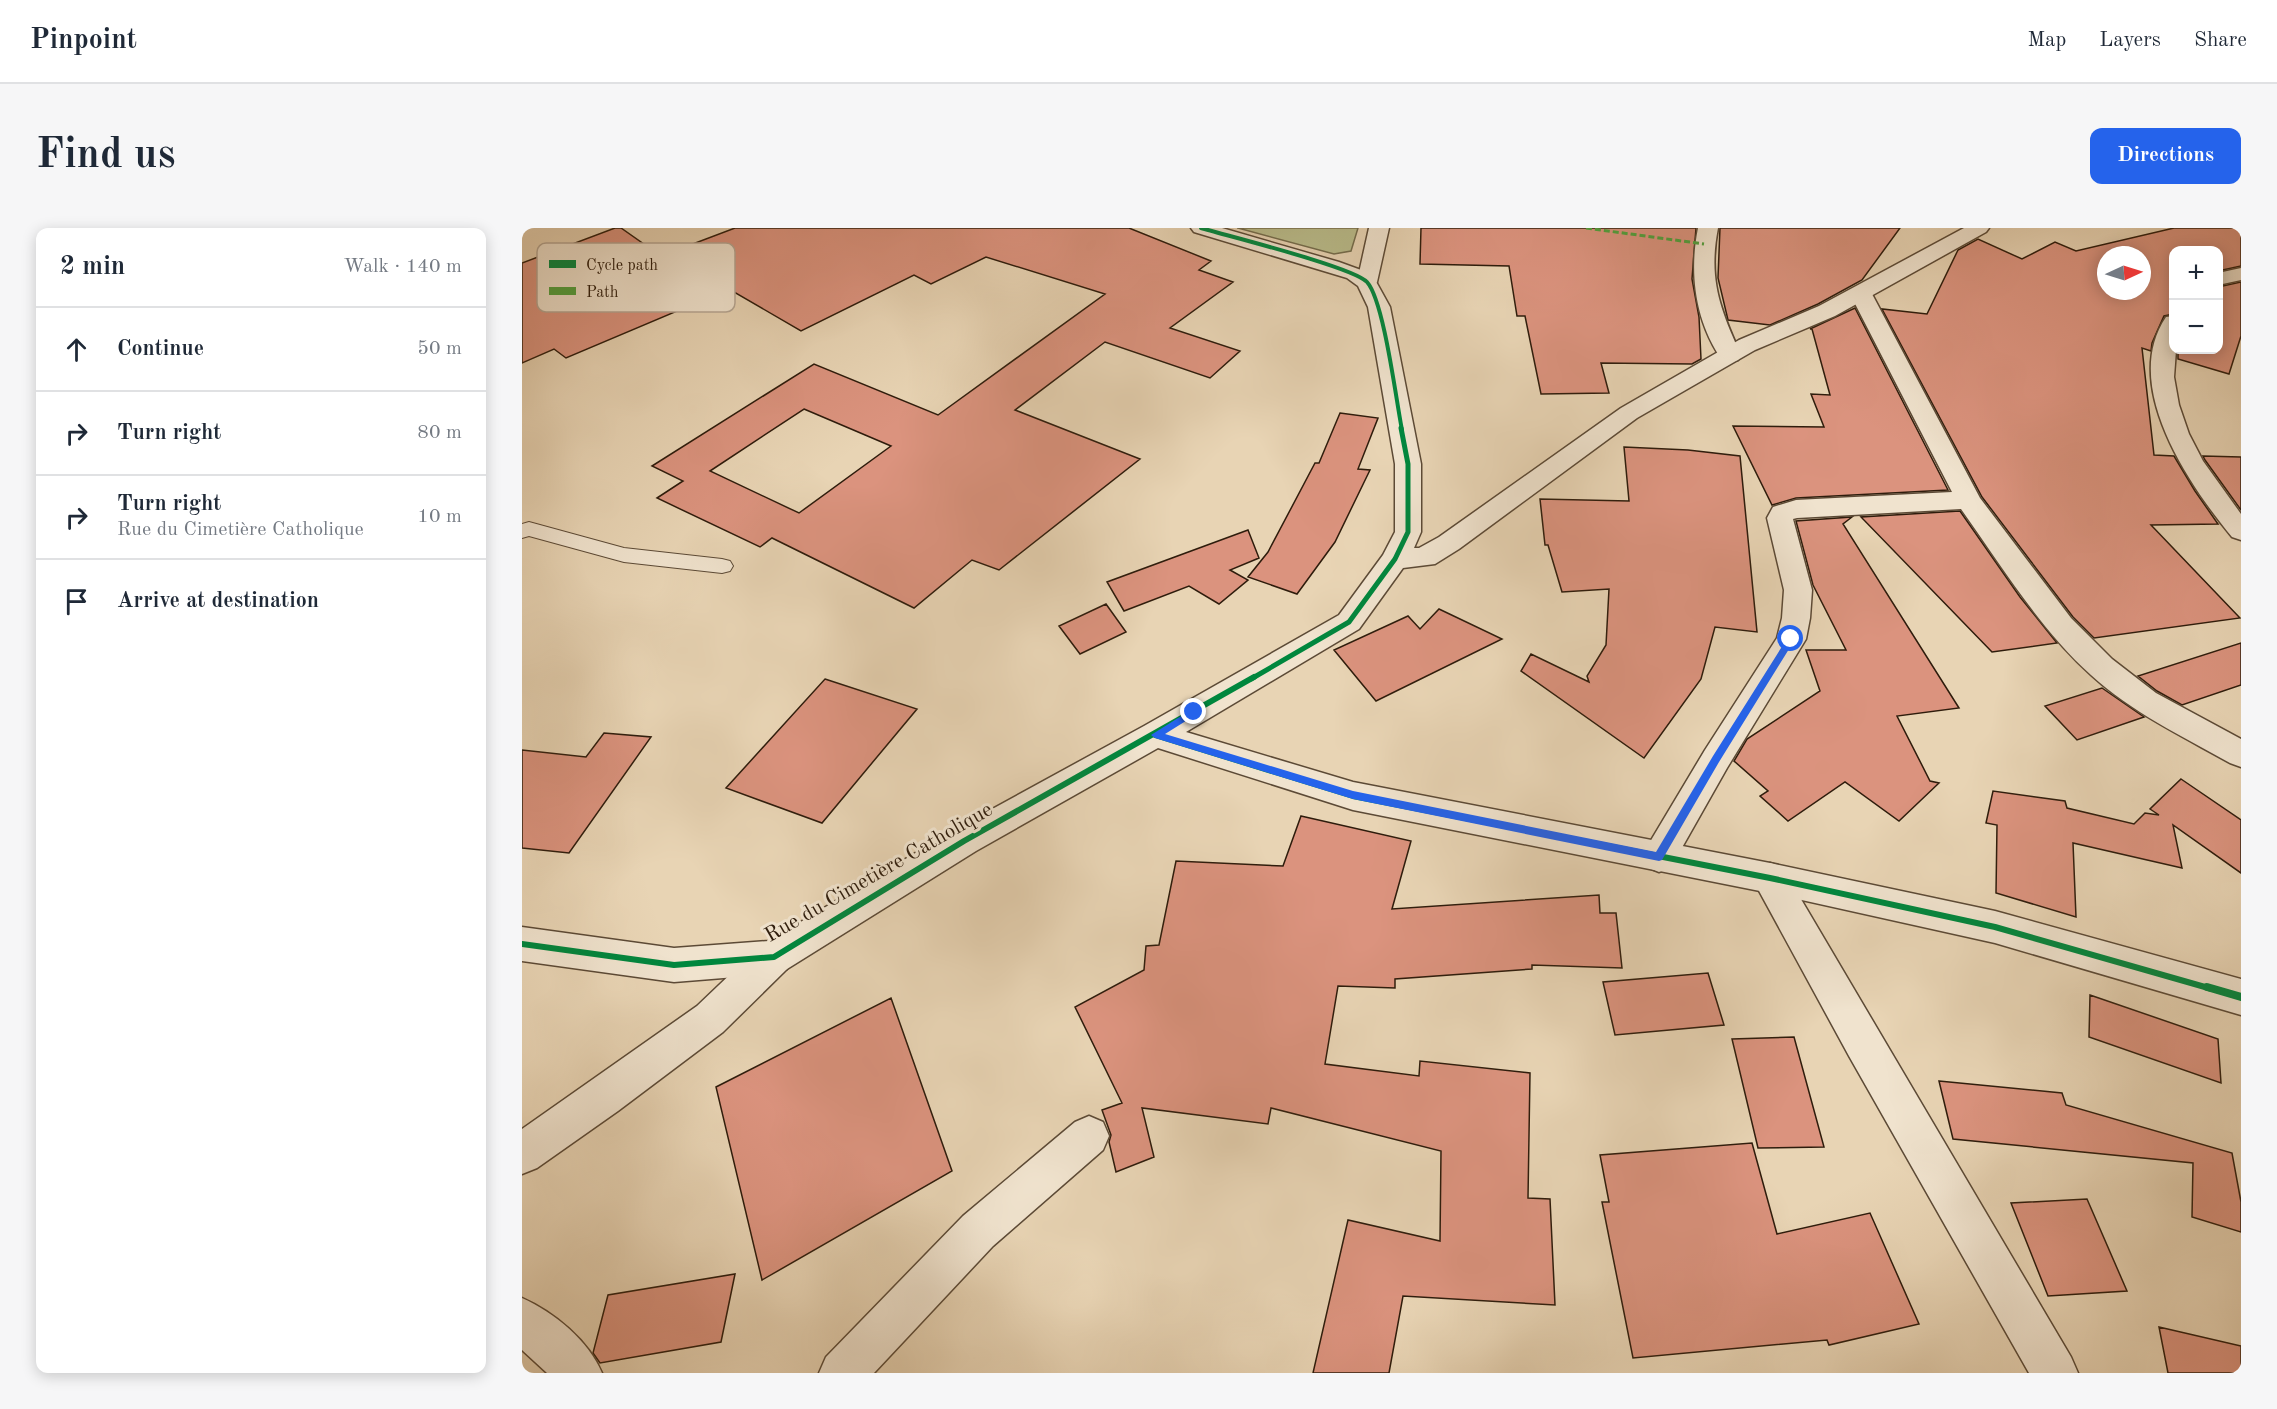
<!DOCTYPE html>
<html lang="en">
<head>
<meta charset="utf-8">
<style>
	body { margin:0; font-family:"Old Standard TT",serif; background:#f6f6f7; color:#1f2937 }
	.controls { position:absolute; right:18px; top:18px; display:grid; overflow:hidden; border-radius:12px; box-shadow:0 3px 15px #0003 }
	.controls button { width:54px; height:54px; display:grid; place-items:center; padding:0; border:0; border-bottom:2px solid #e0e1e3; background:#fff; color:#1f2937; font:30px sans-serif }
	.compass { position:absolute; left:1575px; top:18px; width:54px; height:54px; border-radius:50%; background:#fff; box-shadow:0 3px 15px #0003; rotate:86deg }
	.stop { position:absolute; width:18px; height:18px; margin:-14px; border:4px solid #2563eb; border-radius:50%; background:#fff }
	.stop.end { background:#2563eb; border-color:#fff; box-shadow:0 2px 6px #0008 }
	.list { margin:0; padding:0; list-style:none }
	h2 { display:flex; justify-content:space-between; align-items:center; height:78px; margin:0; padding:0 24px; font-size:26px }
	h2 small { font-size:20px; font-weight:400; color:#747a83 }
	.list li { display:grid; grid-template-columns:39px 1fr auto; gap:18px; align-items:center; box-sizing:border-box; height:84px; padding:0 24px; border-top:2px solid #e0e1e3 }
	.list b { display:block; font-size:22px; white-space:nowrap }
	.list p { margin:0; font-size:20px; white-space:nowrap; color:#747a83 }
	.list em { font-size:20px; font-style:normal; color:#747a83 }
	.icon { flex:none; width:33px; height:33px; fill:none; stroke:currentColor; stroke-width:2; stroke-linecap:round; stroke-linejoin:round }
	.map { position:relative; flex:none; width:1719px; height:1145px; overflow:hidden; border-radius:12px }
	header { display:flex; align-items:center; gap:36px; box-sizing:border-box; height:84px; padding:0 30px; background:#fff; border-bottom:2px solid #e0e1e3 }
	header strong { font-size:28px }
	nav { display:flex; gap:33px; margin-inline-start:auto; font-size:21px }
	.intro { display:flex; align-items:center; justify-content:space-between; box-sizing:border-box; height:144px; padding:0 36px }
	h1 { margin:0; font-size:42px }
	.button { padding:15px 27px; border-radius:12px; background:#2563eb; color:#fff; font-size:21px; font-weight:700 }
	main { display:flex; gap:36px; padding:0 36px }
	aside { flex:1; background:#fff; border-radius:12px; box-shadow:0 3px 15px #0003 }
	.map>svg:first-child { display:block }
	.green { fill:#b9bc8b; stroke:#746c4c; stroke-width:1.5 }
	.building { fill:#db937e; stroke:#2e1c0c; stroke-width:1.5; fill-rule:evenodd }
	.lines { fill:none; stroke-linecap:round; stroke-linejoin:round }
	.service-casing { stroke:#5c4a36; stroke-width:2 }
	.minor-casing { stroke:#5c4a36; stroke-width:3 }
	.tertiary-casing { stroke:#5c4a36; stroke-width:3 }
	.service { fill:#f0e3ce; fill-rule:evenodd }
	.minor { fill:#f0e3ce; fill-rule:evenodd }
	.tertiary { fill:#f0e3ce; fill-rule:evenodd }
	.quiet { stroke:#52a13e; stroke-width:3; stroke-dasharray:6 3; stroke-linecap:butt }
	.cycleway-far3-casing { stroke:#f0e3ce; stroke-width:6 }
	.cycleway-far2-casing { stroke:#f0e3ce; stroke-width:8 }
	.cycleway-far1-casing { stroke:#f0e3ce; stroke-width:10 }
	.cycleway-casing { stroke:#f0e3ce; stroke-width:11 }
	.cycleway-far3 { stroke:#00873e; stroke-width:4 }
	.cycleway-far2 { stroke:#00873e; stroke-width:5 }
	.cycleway-far1 { stroke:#00873e; stroke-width:6 }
	.cycleway { stroke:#00873e; stroke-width:8 }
	.route { fill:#2563eb }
	.labels { text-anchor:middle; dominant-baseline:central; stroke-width:6; stroke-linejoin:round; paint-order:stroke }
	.street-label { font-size:21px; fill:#2e1c0c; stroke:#f0e3ce }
	.key { fill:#f0e3ce; stroke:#b6a794; stroke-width:1.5 }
	.key-label { font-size:16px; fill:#2e1c0c }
</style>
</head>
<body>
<header>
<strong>Pinpoint</strong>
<nav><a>Map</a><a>Layers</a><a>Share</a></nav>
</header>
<div class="intro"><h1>Find us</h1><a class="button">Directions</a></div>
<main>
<aside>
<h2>2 min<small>Walk · 140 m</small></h2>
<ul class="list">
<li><svg class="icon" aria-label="ahead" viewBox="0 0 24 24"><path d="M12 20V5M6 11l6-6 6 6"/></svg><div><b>Continue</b></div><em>50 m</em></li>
<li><svg class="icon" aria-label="right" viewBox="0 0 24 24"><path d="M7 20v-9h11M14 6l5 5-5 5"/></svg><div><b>Turn right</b></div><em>80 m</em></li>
<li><svg class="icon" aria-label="right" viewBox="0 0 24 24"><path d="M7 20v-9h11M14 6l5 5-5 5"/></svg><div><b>Turn right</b><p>Rue du Cimetière Catholique</p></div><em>10 m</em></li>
<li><svg class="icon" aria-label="arrive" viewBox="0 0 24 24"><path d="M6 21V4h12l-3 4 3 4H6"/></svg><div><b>Arrive at destination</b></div></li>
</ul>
</aside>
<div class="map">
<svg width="1719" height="1145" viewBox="0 0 1719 1145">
	<rect width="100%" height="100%" fill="#e8d4b4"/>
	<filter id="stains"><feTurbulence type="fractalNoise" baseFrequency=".00333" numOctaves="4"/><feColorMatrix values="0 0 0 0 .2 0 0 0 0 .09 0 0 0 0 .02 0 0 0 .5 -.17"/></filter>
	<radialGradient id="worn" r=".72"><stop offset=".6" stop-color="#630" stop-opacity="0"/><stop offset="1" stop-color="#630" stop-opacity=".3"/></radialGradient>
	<path class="green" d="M716,0H715H836L829,23L812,26Z"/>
	<path class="building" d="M93,0H99L139,28L213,0H607L689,33L677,42L711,54L648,100L718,123L688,150L583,114L493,182L618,231L477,342L450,332L392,380L250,310L238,319L135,270L161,253L130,238L292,136L416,187L583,66L464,29L409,56L392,47L279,103L207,61L44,130L32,121L0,135V35ZM282,181L369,218L277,285L188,243Z
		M899,0H1174L1170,51L1177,89L1179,131L1170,136L1079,135L1087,165L1019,166L1003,88H995L987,38L898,36Z
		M1198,0H1378L1340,52L1296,76L1248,97L1206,92L1196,50Z
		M1652,0H1719V38L1696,43V22H1652V86L1642,88L1630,115L1629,123L1620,120L1632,227L1652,228L1673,263L1696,296L1629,297L1718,390L1572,410L1551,389L1460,269L1360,81L1405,86L1436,22L1456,11L1500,31L1533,14L1554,23ZM1584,27H1620V63H1584Z
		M1719,54V108L1707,146L1656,131V122H1696V59Z
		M1333,80L1426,262L1274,270L1250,277L1211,198L1302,199L1289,166L1308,167L1290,101H1288Z
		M818,185L856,190L836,241L848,242L813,314L775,366L726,349L746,324L793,235H797Z
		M1102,219L1166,222L1218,228L1235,404L1193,399L1179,451L1122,530L999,443L1009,426L1067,454L1065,448L1084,417L1087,361L1040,364L1026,317H1023L1018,271L1107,273Z
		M1681,228L1719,229V282L1683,232Z
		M1438,283L1498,369L1535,415L1470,424L1339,289Z
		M1330,289L1321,296L1437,480L1375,488L1408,553L1417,555L1377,593L1323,554L1266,593L1238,568L1246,563L1212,533L1225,511L1298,463L1284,422H1324L1291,357L1274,293Z
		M726,302L737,330L708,342L726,352L697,376L667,358L602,383L585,354Z
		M584,376L604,404L558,426L537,398Z
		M917,381L980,411L854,473L812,422L886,388L898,401Z
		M1719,415V457L1660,477L1635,463L1616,448Z
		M303,451L395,481L300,595L204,560Z
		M1580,460L1622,489L1555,512L1523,478Z
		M82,505L129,509L47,625L0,620V522L64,529Z
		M1659,551L1719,592V645L1651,597L1660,640L1551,615L1554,689L1474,665L1475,597L1464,595L1471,563L1543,573L1545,580L1612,596L1623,585L1637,587L1628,581Z
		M779,588L889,613L870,681L1077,667L1078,685H1094L1100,740L1010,737V741L873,751V760L816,758L803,836L897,848L898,833L1008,845L1006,970L1028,971L1033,1077L881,1068L867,1145H791L826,992L918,1013L919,923L749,880L746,896L620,880L632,929L594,944L587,914L589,907L580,882L600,875L553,779L622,742L624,718L637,717L654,633L761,638Z
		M1186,745L1202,797L1093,807L1081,754Z
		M1568,767L1696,811L1699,855L1567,809Z
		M369,770L430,943L240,1052L194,859Z
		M1272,809L1302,919L1236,920L1210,811Z
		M1417,853L1540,865L1544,877L1710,925L1719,974V1004L1670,989L1671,935L1431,911Z
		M1230,915L1255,1006L1348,985L1397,1096L1307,1117L1305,1112L1111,1130L1080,974H1087L1078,927Z
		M1565,971L1605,1063L1526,1068L1489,975Z
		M213,1046L199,1114L78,1135L71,1125L86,1067Z
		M1637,1099L1719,1118V1145H1646Z"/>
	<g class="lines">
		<defs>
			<path id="service" d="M7,294L102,320L200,331L208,333L211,338L208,343L200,345L102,334L7,308L0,310V296Z"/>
			<path id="minor" d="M847,0H867L855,54L852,58L845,60L838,58L835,54Z
				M1176,0H1196C1186,51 1198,81 1219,127L1216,132L1208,134L1200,132C1173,93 1167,45 1176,0Z
				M1719,40V52L1696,57V45Z
				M1339,60L1346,62L1350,66L1458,270L1549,390L1590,431L1634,465L1719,511V539L1708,535C1660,508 1609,484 1569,447C1517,400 1479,337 1439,281L1275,290L1271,291L1290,362L1288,390L1284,411L1205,540L1149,639L1137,644L1125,639L1120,629L1125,619L1183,522L1255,410L1260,390L1262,362L1245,290L1251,279L1274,272L1430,264L1328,66L1332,62Z
				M1652,88V122H1654L1652,149L1657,177L1667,206L1681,233L1719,286V312L1710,309C1667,257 1598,157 1644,89Z
				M1248,635L1260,639L1549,1129L1556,1145H1507L1327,828L1236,661L1231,650L1236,639Z
				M252,712L265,717L270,729L265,741L201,804L96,883L15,940L0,946V901L175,778L239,717Z
				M567,888L581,894L587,908L581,922L471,1018L352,1145H297L304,1129L441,988L553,894Z
				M0,1070C32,1084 67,1113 80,1145H25L0,1122Z"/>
			<path id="tertiary" d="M669,0H700L817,34L839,42L852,50L868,79L899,236V304L892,320H897L917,309L1099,180L1217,112L1297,78L1442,0H1467L1464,4L1313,88L1233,122L1115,190L937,321L913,336L881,340L837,401L664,504L831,554L1248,635L1473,683L1719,751V787L1473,715L1248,665L831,582L636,520L454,623L265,741L252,746L152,754L0,733V699L152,720L247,713L430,603L622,498L817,387L861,327L873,304V236L846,79L836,58L825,50L672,4Z"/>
		</defs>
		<use href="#service" class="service-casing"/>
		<use href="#minor" class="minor-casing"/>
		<use href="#tertiary" class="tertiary-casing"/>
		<use href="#service" class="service"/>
		<use href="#minor" class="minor"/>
		<use href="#tertiary" class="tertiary"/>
		<path class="quiet" d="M1064,0L1182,16"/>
		<defs>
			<path id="cycleway-far3" d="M679,0C706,8 831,39 845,54C862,73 874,172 880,202"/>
			<path id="cycleway-far2" d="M729,451L827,394L873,331L886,304V236L879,200"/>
			<path id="cycleway-far1" d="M633,507L831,568L1248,650L1473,699L1690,761
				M0,716L152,737L252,729L442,613L732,449"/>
			<path id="cycleway" d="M1685,759L1719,769"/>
		</defs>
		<use href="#cycleway-far3" class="cycleway-far3-casing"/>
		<use href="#cycleway-far2" class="cycleway-far2-casing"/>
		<use href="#cycleway-far1" class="cycleway-far1-casing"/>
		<use href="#cycleway" class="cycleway-casing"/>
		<use href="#cycleway-far3" class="cycleway-far3"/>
		<use href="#cycleway-far2" class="cycleway-far2"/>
		<use href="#cycleway-far1" class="cycleway-far1"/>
		<use href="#cycleway" class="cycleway"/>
	</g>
	<path class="route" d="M1269,408L1272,409V413L1197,534L1140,632L1137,633L831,571L633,510L629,507L672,480L675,481V486L643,506L831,563L1134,624L1191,528L1266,409Z"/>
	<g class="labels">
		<g class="street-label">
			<text transform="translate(357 645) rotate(-30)">Rue du Cimetière Catholique</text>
		</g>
	</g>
	<rect x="15" y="15" width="198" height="69" rx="9" class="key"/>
	<rect x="27" y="32" width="27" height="8" fill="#00873e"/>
	<rect x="27" y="59" width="27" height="8" fill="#52a13e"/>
	<g class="key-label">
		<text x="64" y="42">Cycle path</text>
		<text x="64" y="69">Path</text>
	</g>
	<rect width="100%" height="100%" filter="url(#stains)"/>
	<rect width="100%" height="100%" fill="url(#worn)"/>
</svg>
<div class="controls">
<button>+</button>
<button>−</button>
</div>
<svg class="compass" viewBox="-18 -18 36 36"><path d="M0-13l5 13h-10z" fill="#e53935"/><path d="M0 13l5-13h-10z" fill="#747a83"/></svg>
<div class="stop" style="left:1269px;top:411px"></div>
<div class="stop end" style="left:672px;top:484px"></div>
</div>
</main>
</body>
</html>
